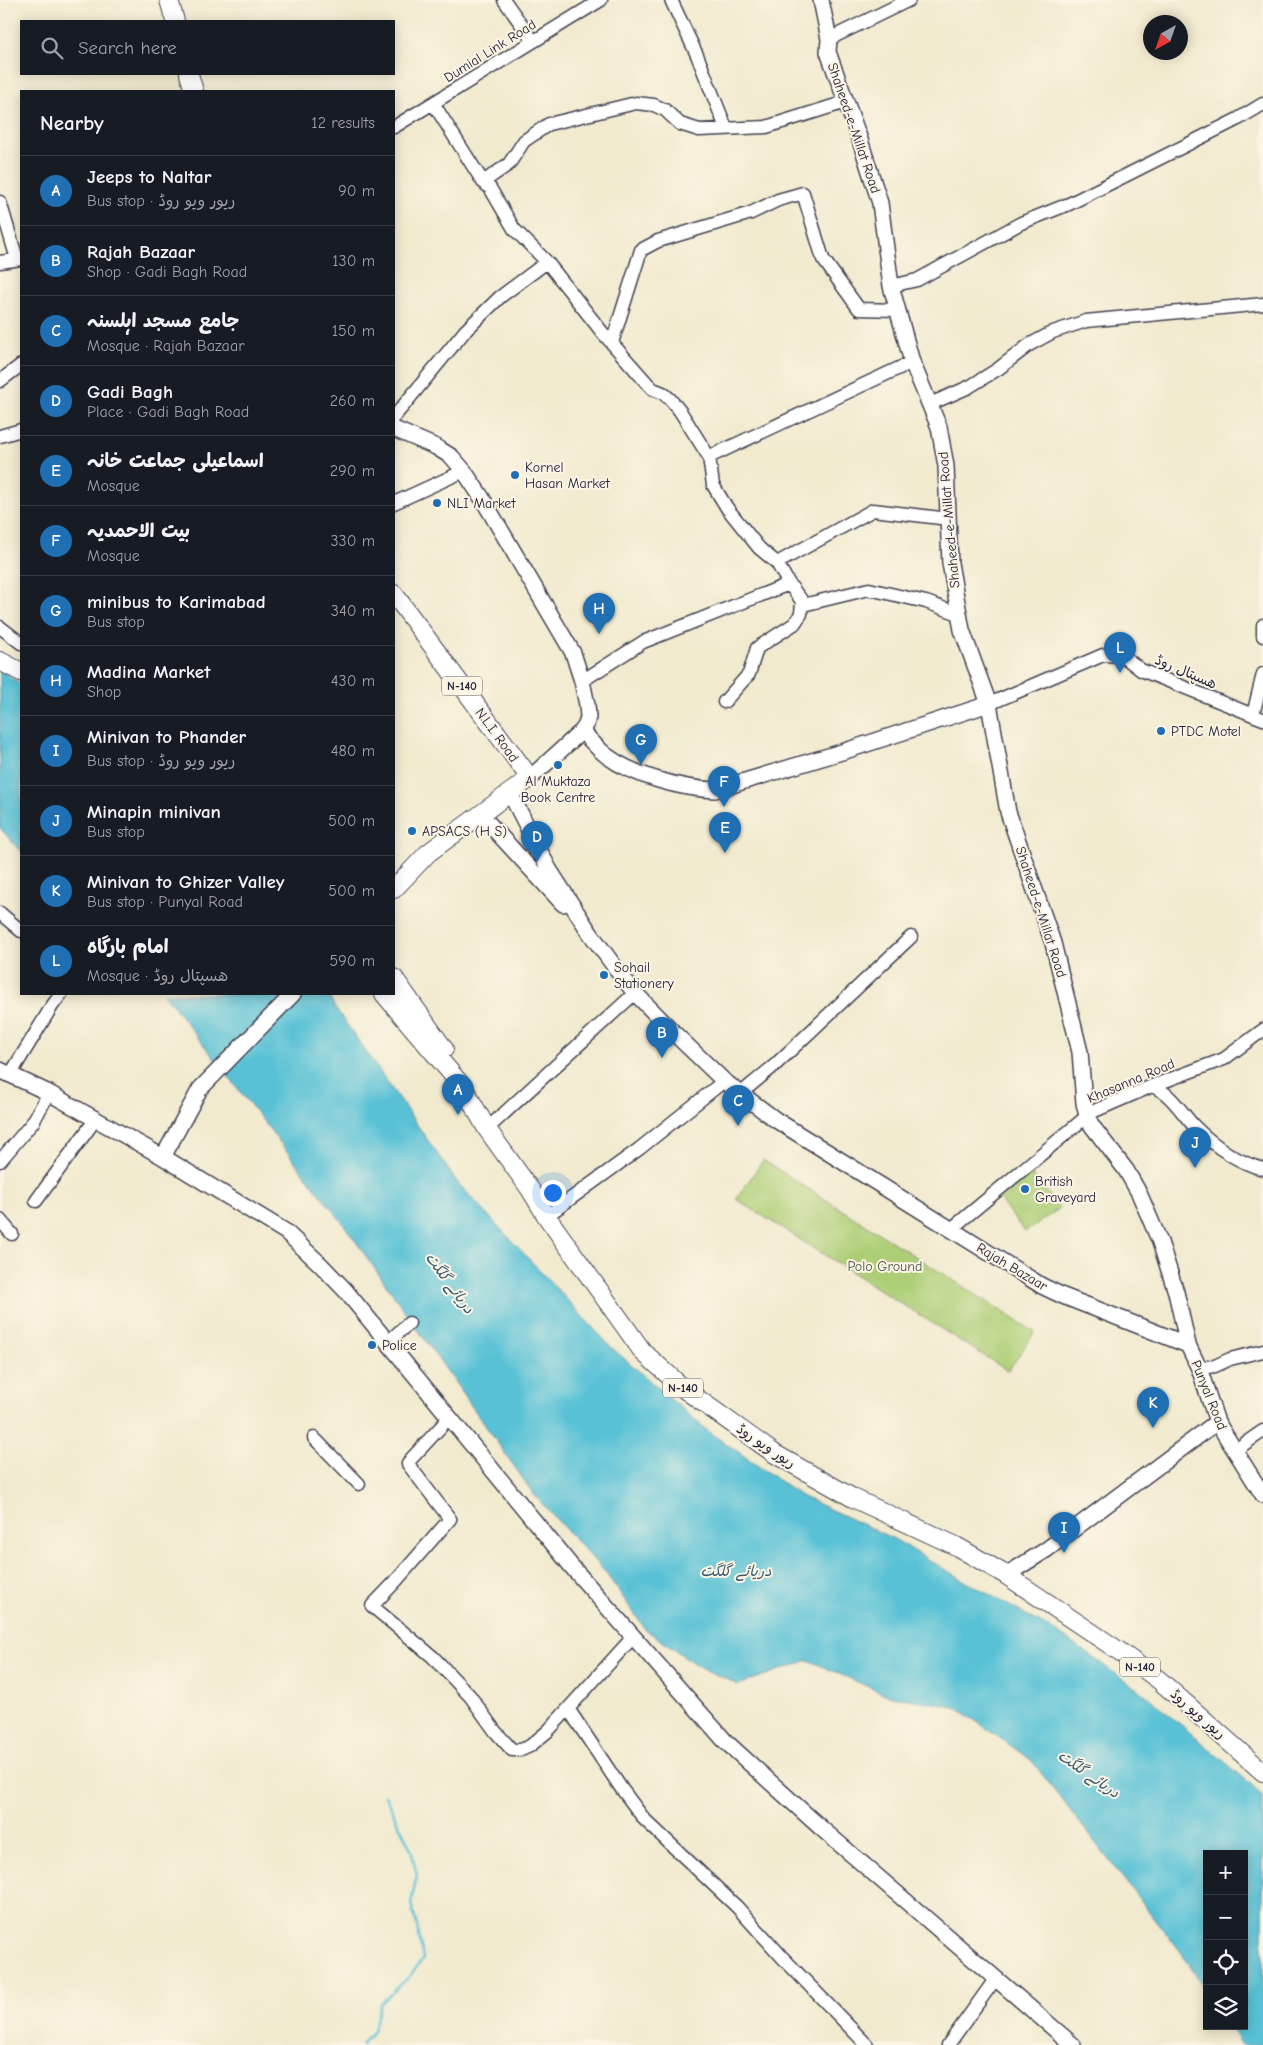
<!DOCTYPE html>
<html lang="en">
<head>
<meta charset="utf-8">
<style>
	body { margin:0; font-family:"Comic Neue","Playpen Sans Arabic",sans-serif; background:#242831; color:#f1f3f6 }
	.controls { position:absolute; right:15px; bottom:15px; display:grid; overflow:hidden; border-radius:0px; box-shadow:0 2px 12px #0003 }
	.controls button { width:45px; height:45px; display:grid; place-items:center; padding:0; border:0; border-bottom:1px solid #363941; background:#171b24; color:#f1f3f6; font:25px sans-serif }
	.compass { position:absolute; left:1143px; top:15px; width:45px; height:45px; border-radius:50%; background:#171b24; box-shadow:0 2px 12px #0003; rotate:220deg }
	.you { position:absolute; left:552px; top:1192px; width:18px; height:18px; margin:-12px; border:4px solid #fff; border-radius:50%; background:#1a73e8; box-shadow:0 0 0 8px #1a73e833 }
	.badge { display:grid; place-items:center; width:32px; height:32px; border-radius:50%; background:#1f6fb2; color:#fff; font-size:16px; font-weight:700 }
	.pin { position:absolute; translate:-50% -41px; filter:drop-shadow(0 1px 2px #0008) }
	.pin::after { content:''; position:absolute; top:26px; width:18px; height:15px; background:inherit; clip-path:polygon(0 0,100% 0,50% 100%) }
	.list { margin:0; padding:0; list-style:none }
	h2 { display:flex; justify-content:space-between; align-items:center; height:65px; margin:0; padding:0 20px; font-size:21px }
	h2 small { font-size:16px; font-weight:400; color:#9ea1a6 }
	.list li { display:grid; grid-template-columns:32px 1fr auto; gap:15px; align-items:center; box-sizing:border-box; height:70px; padding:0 20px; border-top:1px solid #363941 }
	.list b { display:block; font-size:19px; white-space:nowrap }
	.list p { margin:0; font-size:16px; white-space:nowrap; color:#9ea1a6 }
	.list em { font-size:16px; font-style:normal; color:#9ea1a6 }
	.icon { flex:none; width:28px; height:28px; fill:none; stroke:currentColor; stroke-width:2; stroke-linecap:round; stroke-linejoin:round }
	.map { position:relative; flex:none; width:1263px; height:2045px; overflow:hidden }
	.search { position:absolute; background:#171b24; box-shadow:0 2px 12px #0003; left:20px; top:20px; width:375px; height:55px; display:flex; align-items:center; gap:12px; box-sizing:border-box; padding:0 18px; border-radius:0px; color:#9ea1a6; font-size:19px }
	.panel { position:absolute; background:#171b24; box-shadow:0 2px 12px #0003; left:20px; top:90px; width:375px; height:905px; border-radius:0px }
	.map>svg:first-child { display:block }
	.green { fill:#adce76; stroke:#687858 }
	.water { fill:#59c1d6; stroke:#3e7288 }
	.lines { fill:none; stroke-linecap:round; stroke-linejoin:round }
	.stream { stroke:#59c1d6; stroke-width:2.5 }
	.minor-casing { stroke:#414051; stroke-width:15 }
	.major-casing { stroke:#414051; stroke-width:18 }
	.highway-casing { stroke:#414051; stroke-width:20 }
	.minor { stroke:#fff; stroke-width:12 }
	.major { stroke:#fff; stroke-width:15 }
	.highway { stroke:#fff; stroke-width:18 }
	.poi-dot { fill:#1f6fb2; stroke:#fcf5e5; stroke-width:2 }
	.labels { text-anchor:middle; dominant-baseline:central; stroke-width:4; stroke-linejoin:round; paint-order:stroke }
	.shield { fill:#fcf5e5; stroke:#63616e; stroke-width:1 }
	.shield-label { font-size:12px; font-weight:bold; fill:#22223b }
	.street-label { font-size:14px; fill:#22223b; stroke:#fcf5e5 }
	.poi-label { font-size:14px; fill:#22223b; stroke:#fcf5e5; text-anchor:start }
	.park-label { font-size:14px; fill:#4c564d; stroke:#fcf5e5 }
	.water-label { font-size:15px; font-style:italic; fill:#355a71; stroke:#fcf5e5 }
</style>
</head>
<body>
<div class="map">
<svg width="1263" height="2045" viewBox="0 0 1263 2045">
	<rect width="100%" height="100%" fill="#fcf5e5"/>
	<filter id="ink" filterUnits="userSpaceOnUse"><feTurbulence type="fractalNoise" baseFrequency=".02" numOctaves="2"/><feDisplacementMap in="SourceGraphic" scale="10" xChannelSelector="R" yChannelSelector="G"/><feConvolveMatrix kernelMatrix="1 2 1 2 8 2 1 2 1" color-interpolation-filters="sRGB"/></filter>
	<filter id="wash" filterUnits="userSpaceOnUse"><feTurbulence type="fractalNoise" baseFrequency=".0096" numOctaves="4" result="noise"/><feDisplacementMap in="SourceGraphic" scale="20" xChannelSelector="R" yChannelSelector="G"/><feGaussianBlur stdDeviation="1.12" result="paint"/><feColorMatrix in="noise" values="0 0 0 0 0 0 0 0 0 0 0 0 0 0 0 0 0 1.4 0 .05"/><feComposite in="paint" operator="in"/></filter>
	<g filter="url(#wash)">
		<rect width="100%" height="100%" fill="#f1eacf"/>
		<path class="green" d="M763,1160L1035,1332L1008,1371L736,1199Z
			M1031,1173L1060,1208L1025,1232L999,1199Z"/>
		<path class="water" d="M0,669L21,685V852L0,828Z
			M164,994H328L334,1006L457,1182L611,1347L704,1428L801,1496L894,1539L961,1579L1057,1632L1147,1696L1252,1785L1263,1797V2045H1242L1230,2026H1244V1854H1207V1992L1182,1954L1031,1760L956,1707L887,1695L808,1660L738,1685L698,1666L646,1630L605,1572L535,1496L342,1222Z"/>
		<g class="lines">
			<path class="stream" d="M362,2045L373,2031L381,2003L409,1977L423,1959L418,1930L411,1903L417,1875L411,1849L384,1794"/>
		</g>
	</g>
	<g filter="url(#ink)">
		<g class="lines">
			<defs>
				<path id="minor" d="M504,0L533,41
					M671,0L697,55L726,128
					M829,39L909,0
					M433,103L483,182L490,188L514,229L547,262L602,332L647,383L653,389L663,393L670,399L680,411L709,457L713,485L727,508L759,548L777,563L789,584L802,601L801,614L794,624L757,648L749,674L724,702
					M394,127L601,0
					M483,182L509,164L524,141L549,124L636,103L654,105L665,110L680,124L699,130L766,127L846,102
					M0,202L17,259
					M0,262L21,259
					M891,286L917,280L1021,223L1069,204L1238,119L1263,104
					M612,343L641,250L658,241L751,213L778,200L803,193L823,259L859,309L897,310
					M0,381L21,365
					M930,404L969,387L998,369L1029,345L1053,332L1086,321L1263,304
					M394,417L465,331L500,297L547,262
					M0,436L21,430
					M709,457L912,362
					M394,503L464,471
					M777,563L873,510L949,519
					M803,605L869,589L926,602L959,614
					M1263,625V636
					M0,627L21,643
					M582,681L643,642L789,584
					M989,704L1103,655L1123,656L1141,670L1263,719
					M1253,715L1263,674
					M0,913L21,931
					M10,1075L52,1006L61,994
					M1152,1086C1171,1093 1180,1111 1194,1126C1213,1145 1237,1162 1263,1169
					M740,1094L775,1065L911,937
					M487,1129L635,993
					M0,1161L33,1122L49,1093
					M36,1201L95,1120
					M555,1210L639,1149L724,1081
					M0,1220L12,1234
					M950,1230L1092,1112L1152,1086L1224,1059L1263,1030
					M388,1342L409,1323
					M1199,1368L1215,1366L1230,1359L1263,1351
					M450,1417L411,1459L408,1464L450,1519L395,1582L372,1606L433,1657L470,1696L495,1731L512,1750H521L530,1746L548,1731L633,1637
					M314,1438L359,1484
					M1234,1451L1263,1431
					M569,1710L621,1788L644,1819L737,1907L783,1958L867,2045
					M948,2045L996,1978"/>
				<path id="major" d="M821,0L829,39L828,52L860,140L880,203L891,286L912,362L939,427L946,466L950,563L962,630L989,704L1008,812L1053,943L1080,1052L1084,1103L1087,1116L1092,1126L1126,1170L1139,1193L1160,1242L1176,1292L1188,1345L1199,1368L1217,1422L1263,1495
					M394,429L436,447L452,457L464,471L482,498L573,653L582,681L587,705L588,717L586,725L582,731L530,778
					M582,731C590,740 598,749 607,756C634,776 682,789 715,790L845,751L989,704
					M510,793L549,869L590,933L620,974L635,993L676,1035L724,1081L776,1120L1042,1286L1063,1296L1188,1345
					M481,815L563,904
					M0,1070L49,1093L163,1157L286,1232L320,1264L345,1290L572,1567L725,1741L821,1828L1073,2045
					M163,1157L200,1089L293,994
					M1006,1575L1046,1550L1217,1422"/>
				<path id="highway" d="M169,0L175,21
					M189,74L194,91
					M394,594L530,778L428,853L394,889
					M0,661L21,672
					M394,978L444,1049
					M384,994L463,1087L487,1129L530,1189L547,1217L643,1352L684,1389L775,1454L853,1498L956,1546L1006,1575L1119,1651L1159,1680L1263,1772"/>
			</defs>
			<use href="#minor" class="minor-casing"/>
			<use href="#major" class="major-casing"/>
			<use href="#highway" class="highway-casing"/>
			<use href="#minor" class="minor"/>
			<use href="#major" class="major"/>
			<use href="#highway" class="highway"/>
		</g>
	</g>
	<g class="poi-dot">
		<circle cx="515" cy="475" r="5"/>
		<circle cx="437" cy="503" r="5"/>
		<circle cx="1161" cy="731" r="5"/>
		<circle cx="558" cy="765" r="5"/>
		<circle cx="412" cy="831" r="5"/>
		<circle cx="604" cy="975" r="5"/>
		<circle cx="1025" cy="1189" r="5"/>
		<circle cx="372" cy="1345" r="5"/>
	</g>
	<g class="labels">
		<g class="shield">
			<rect x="442" y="676.5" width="40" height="19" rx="4"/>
			<rect x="663" y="1378.5" width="40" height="19" rx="4"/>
			<rect x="1120" y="1657.5" width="40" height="19" rx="4"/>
		</g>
		<g class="shield-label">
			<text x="462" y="686">N-140</text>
			<text x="683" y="1388">N-140</text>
			<text x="1140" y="1667">N-140</text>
		</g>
		<g class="street-label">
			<text transform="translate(490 51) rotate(-32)">Dumial Link Road</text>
			<text transform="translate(854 128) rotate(71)">Shaheed-e-Millat Road</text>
			<text transform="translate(949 520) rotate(-95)">Shaheed-e-Millat Road</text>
			<text transform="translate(1186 672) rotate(23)">ھسپتال روڈ</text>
			<text transform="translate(497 735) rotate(54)">N.L.I. Road</text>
			<text transform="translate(1041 912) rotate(72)">Shaheed-e-Millat Road</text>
			<text transform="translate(1131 1081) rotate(-23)">Khasanna Road</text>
			<text transform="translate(1012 1267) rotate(31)">Rajah Bazaar</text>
			<text transform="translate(1209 1395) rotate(68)">Punyal Road</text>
			<text transform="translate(766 1446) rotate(34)">ریور ویو روڈ</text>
			<text transform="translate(1198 1714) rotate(41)">ریور ویو روڈ</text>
		</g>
		<g class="poi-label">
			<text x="525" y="467">Kornel<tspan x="525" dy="16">Hasan Market</tspan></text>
			<text x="447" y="503">NLI Market</text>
			<text x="1171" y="731">PTDC Motel</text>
			<text x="558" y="781" text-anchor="middle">Al Muktaza<tspan x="558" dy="16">Book Centre</tspan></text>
			<text x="422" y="831">APSACS (H S)</text>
			<text x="614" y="967">Sohail<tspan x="614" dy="16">Stationery</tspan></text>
			<text x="1035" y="1181">British<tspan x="1035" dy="16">Graveyard</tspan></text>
			<text x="382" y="1345">Police</text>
		</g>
		<g class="park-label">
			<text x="885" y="1266">Polo Ground</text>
		</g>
		<g class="water-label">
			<text transform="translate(450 1283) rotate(54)">دریائے گلگت</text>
			<text x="736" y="1571">دریائے گلگت</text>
			<text transform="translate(1089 1774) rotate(35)">دریائے گلگت</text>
		</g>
	</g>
</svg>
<div class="controls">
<button>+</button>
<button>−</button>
<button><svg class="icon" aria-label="locate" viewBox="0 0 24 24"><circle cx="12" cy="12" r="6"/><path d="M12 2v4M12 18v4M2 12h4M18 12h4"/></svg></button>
<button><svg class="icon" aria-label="layers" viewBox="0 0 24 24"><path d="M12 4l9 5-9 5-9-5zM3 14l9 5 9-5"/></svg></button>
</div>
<svg class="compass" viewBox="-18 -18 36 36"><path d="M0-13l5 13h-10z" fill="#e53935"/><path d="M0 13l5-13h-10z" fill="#9ea1a6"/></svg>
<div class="you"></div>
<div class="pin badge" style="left:458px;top:1115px">A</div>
<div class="pin badge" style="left:662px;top:1058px">B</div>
<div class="pin badge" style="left:738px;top:1126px">C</div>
<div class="pin badge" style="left:537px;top:862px">D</div>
<div class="pin badge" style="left:725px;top:853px">E</div>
<div class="pin badge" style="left:724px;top:807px">F</div>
<div class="pin badge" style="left:641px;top:765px">G</div>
<div class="pin badge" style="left:599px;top:634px">H</div>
<div class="pin badge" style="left:1064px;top:1553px">I</div>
<div class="pin badge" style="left:1195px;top:1168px">J</div>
<div class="pin badge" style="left:1153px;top:1428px">K</div>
<div class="pin badge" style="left:1120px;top:673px">L</div>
<div class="search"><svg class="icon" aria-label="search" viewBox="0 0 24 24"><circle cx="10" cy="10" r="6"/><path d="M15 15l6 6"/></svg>Search here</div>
<section class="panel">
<h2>Nearby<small>12 results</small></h2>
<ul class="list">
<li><span class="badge">A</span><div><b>Jeeps to Naltar</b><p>Bus stop · ریور ویو روڈ</p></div><em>90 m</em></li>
<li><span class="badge">B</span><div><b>Rajah Bazaar</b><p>Shop · Gadi Bagh Road</p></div><em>130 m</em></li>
<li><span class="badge">C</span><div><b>جامع مسجد اہلسنہ</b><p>Mosque · Rajah Bazaar</p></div><em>150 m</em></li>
<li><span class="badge">D</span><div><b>Gadi Bagh</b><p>Place · Gadi Bagh Road</p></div><em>260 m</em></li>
<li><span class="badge">E</span><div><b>اسماعیلی جماعت خانہ</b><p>Mosque</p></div><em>290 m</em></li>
<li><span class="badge">F</span><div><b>بیت الاحمدیہ</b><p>Mosque</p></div><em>330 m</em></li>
<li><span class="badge">G</span><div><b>minibus to Karimabad</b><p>Bus stop</p></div><em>340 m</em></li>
<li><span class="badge">H</span><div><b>Madina Market</b><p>Shop</p></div><em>430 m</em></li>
<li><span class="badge">I</span><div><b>Minivan to Phander</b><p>Bus stop · ریور ویو روڈ</p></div><em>480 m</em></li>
<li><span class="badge">J</span><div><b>Minapin minivan</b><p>Bus stop</p></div><em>500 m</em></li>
<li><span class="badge">K</span><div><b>Minivan to Ghizer Valley</b><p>Bus stop · Punyal Road</p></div><em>500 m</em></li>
<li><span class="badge">L</span><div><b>امام بارگاہ</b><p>Mosque · ھسپتال روڈ</p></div><em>590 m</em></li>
</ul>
</section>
</div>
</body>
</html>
